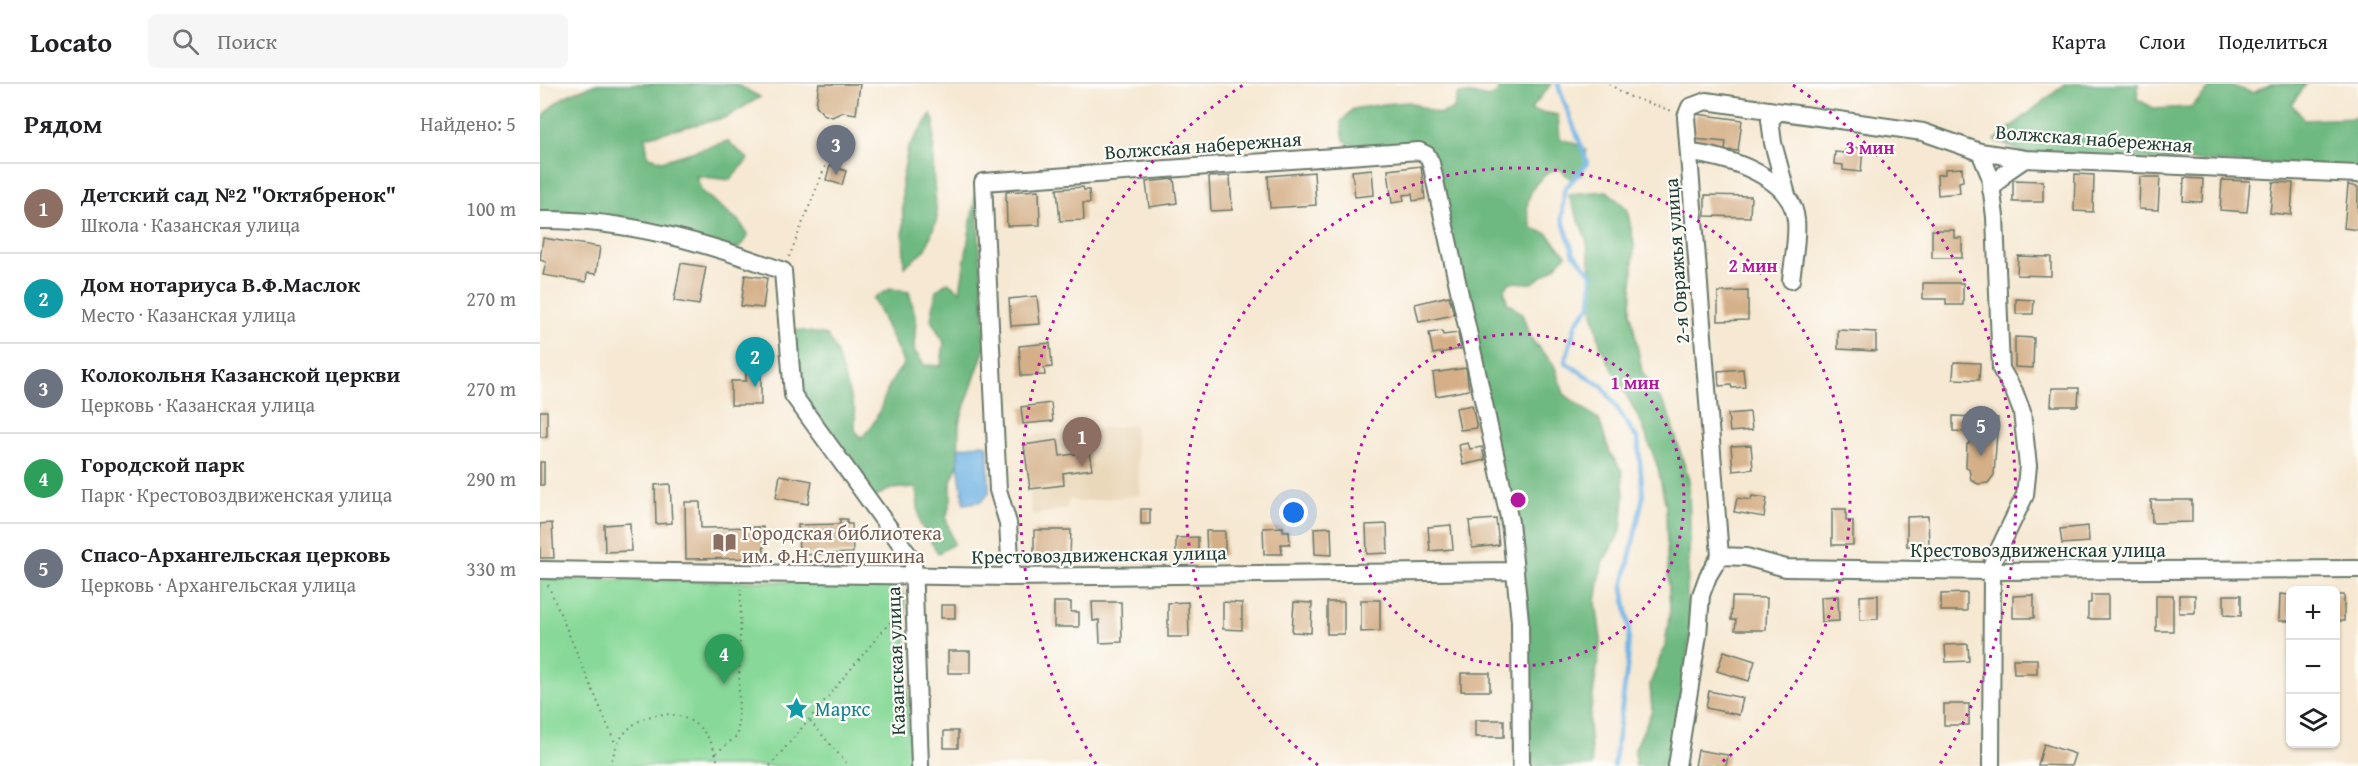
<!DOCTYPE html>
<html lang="ru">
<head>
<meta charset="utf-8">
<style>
	body { margin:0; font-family:"Gentium Book Plus",serif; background:#f6f6f6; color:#202124 }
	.controls { position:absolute; right:18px; bottom:18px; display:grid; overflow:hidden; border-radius:9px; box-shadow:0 2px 4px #0004 }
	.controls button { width:54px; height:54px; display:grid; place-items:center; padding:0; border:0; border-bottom:2px solid #e0e0e0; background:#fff; color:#202124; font:30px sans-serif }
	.you { position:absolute; left:754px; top:429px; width:21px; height:21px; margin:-15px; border:4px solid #fff; border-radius:50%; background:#1a73e8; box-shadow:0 0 0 9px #1a73e833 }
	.badge { display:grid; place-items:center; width:39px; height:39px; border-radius:50%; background:#b5179e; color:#fff; font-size:20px; font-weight:700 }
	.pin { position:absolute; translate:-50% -50px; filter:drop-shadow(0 2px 3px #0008) }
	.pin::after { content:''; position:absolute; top:32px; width:21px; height:18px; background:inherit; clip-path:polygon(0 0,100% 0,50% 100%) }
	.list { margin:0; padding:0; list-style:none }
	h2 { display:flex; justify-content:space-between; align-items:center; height:78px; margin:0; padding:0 24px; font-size:26px }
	h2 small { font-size:20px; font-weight:400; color:#757577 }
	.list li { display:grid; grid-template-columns:39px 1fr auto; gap:18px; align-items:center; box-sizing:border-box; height:90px; padding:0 24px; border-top:2px solid #e0e0e0 }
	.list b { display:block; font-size:22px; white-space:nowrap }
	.list p { margin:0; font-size:20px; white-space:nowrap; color:#757577 }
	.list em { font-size:20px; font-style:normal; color:#757577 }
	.icon { flex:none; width:33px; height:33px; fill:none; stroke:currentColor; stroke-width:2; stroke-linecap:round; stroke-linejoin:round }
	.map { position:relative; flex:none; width:1818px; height:682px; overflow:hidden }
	header { display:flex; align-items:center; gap:36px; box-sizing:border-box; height:84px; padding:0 30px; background:#fff; border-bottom:2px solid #e0e0e0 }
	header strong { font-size:28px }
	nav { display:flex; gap:33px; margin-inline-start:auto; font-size:21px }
	.search { width:420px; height:54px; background:#f6f6f6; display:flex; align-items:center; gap:15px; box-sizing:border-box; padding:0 21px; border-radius:9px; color:#757577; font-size:22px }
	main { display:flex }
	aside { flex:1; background:#fff }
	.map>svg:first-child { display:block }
	.built { fill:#ead8ba }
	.green { fill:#88d999; stroke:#548b66; stroke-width:1.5 }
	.forest { fill:#6eb981; stroke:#467b5a; stroke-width:1.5 }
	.water { fill:#6eb2e3; stroke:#46788c; stroke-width:1.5 }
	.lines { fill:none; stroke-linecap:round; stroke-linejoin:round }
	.stream { stroke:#6eb2e3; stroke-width:4.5 }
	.building { fill:#d4af87 }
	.minor-casing { stroke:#6a796b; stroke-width:20 }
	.path { stroke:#6a796b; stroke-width:2; stroke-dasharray:1.5 4.5; stroke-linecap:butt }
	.minor { stroke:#fff; stroke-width:16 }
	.ring { fill:none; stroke:#b5179e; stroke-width:3; stroke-dasharray:3 6 }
	.labels { text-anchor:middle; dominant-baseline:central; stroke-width:4.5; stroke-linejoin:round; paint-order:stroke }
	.street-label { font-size:20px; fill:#1f3d34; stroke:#fdfcf7 }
	.education-label { font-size:20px; fill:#785e54; stroke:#fdfcf7; text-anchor:start }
	.culture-label { font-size:20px; fill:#0d838f; stroke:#fdfcf7; text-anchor:start }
	.centre { fill:#b5179e; stroke:#fdfcf7; stroke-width:3 }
	.ring-label { font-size:18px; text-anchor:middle; font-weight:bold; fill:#b5179e; stroke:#fdfcf7; stroke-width:4.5; stroke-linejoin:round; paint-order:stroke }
</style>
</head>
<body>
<header>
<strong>Locato</strong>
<div class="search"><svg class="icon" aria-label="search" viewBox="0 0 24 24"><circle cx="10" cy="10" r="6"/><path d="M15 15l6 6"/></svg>Поиск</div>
<nav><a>Карта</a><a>Слои</a><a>Поделиться</a></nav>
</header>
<main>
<aside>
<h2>Рядом<small>Найдено: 5</small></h2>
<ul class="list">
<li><span class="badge" style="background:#8d6e63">1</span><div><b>Детский сад №2 &quot;Октябренок&quot;</b><p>Школа · Казанская улица</p></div><em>100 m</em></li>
<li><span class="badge" style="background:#0f9aa8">2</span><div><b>Дом нотариуса В.Ф.Маслок</b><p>Место · Казанская улица</p></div><em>270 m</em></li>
<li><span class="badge" style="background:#6b7280">3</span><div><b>Колокольня Казанской церкви</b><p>Церковь · Казанская улица</p></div><em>270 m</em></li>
<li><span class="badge" style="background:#2e9e5b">4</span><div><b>Городской парк</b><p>Парк · Крестовоздвиженская улица</p></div><em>290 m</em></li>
<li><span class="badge" style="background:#6b7280">5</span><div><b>Спасо-Архангельская церковь</b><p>Церковь · Архангельская улица</p></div><em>330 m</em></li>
</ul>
</aside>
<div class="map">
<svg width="1818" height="682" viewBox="0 0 1818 682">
	<rect width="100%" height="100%" fill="#fdfcf7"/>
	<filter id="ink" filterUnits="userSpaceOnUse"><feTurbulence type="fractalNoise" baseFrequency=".0167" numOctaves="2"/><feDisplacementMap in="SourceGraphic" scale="12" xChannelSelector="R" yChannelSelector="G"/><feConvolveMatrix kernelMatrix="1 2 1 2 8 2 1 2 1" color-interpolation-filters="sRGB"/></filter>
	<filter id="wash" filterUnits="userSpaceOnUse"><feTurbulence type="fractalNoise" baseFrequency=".008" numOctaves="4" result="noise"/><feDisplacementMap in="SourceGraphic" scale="24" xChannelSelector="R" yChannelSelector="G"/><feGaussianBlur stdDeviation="1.35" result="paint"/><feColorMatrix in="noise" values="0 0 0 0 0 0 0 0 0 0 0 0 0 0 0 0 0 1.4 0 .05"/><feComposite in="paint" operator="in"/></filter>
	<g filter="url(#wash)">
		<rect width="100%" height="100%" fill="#f6e8d2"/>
		<path class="built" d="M594,341L601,411L539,418L529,415L526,425L492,431L483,353Z"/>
		<path class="green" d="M0,495L349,499C360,502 363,507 365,518L370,682H0Z"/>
		<path class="forest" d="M57,0H196L220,13L187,33L105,53L108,72L122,77L188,57L208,75L190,96L156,92L162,108L200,138L208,152L198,165L0,133V39C12,14 33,8 57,0Z
			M957,0H1011L990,26L1018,31L1020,55L1034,59L1046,66L1047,79L1041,91L1029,94L1019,84C1002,89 988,105 987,124C987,130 991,138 992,144L1008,150L1026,171L1013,185L992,199L970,198L964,205L967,218L982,230L992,256L1014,281L1024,310L1059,336L1070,369L1082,387L1084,412L1081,447L1062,479L1056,518L1061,555L1049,639L1052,682H985L984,537L889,69H824L804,56L801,38L813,25L844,20L869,18L899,30L914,25L918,10H931L949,14L959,7Z
			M1525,0H1598L1597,15L1615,25L1651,23L1674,0H1686L1713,9L1731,0H1766L1752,20L1764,36L1818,34V83L1489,71L1455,56Z
			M391,30L394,38L393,87L397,134L386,165L364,183L362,96L368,64Z
			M436,107L446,261L419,339L418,380L411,397V415L406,435L414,460L398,469L380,440L376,403L351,405L332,414L256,310L251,245L287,251L296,267L315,328V346L321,354C340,336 340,322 350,300C354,293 359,286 364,280L333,214L350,205L369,208L376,235L374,266L384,281L401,282L404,258L391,236L396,207L408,198L420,207Z
			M1067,107L1087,125L1094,160L1091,229L1102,288L1127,325L1149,396L1150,451L1147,509L1151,547L1128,682H1095V665L1112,627L1110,600L1125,561L1130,526L1127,470L1126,423L1118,384L1102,340L1061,264L1051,220L1052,190L1046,154L1028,110Z"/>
		<path class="water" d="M443,360L448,362L449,409L442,417L424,420L418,380V364Z"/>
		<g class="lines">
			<path class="stream" d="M1018,0C1026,27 1039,52 1047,79L1024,106L1022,134L1034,170L1052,190L1051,220L1036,239L1025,278L1063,303L1098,356L1103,413L1083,503L1089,542L1088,576L1074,682"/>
		</g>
		<g id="blocks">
			<path class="building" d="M279,0H320L316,30L303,28L292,33L283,30L276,21Z
				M1156,30L1202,36L1198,67L1185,66L1186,58L1153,55Z
				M1306,63L1323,64L1321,88L1303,86V81L1294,80L1295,68L1305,69Z
				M290,81L306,87L302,101L286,96Z
				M881,82L885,115L873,117L872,110L863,111L864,117L852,119L848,86Z
				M1422,84L1423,97L1419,98L1420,109L1398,111L1397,91L1405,90V85Z
				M832,85L834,111L815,113L812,87Z
				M774,88L776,121L730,124L728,92Z
				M1535,90L1554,91L1553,128L1534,127Z
				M690,92L692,126L671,127L669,93Z
				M1600,93H1620L1618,126L1599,125Z
				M1644,94L1663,95L1662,118L1643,117Z
				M634,95L637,119L609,123L606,98Z
				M1473,96L1503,97V118H1473Z
				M1682,96L1710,97L1707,128L1680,126Z
				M1733,98L1753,99L1751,131L1730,129Z
				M1808,101L1818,103V146L1804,144Z
				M543,103L544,106H549L550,119H543L544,136L520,137L517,105Z
				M499,106L500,141L467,142L466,108Z
				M1165,111L1211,112L1210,133L1165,132Z
				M1392,146H1414V154H1422V174H1392Z
				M3,154L60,163L56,190L47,189L46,198L3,191L6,178L0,176Z
				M1478,172L1511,173V192L1477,191Z
				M141,179L166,183L159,221L134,217Z
				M205,191L227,194L223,224L201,222Z
				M1383,199H1423V221H1406V215H1383Z
				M1208,207V236L1178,237V208Z
				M497,212L500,240L471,242L469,215Z
				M909,212L914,231L879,238L875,220Z
				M1476,215L1494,216L1493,230H1476Z
				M1298,246L1336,248V267L1298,265Z
				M902,247L903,251L918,249L921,265L893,270L889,249Z
				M1475,253L1494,254L1493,284L1475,283Z
				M510,259L512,283L504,284L505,291L481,292L479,262Z
				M1414,278L1440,279L1439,296L1413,295Z
				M206,284H221V321H191V297H206Z
				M926,284L929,306L896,312L893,289Z
				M1203,285L1205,303L1192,304L1191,301L1179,302L1178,287Z
				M1512,304H1539L1538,322H1511Z
				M511,319L513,337L483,340L481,323Z
				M932,321L937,344L920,346L916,324Z
				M0,327H7V353H0Z
				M1210,328L1212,346L1190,348L1188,330Z
				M1413,332L1458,334L1454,391L1448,399L1438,400L1431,396L1429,385L1426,384L1427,360H1429L1430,348L1413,347Z
				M518,356L520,372L549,368L552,385L523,389L524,401L490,405L484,361Z
				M928,359L930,365L942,363L945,376L923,381L919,361Z
				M1211,361L1213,385L1193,387L1191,362Z
				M0,378H4V401H0Z
				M240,391L272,397L268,420L236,414Z
				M130,400L132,439L116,440L115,401Z
				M1212,412L1227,414L1224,433L1194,428L1197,414L1211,416Z
				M1611,416H1652V438L1612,439Z
				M145,418H160L161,444L223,443L224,474L146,475Z
				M601,425H610V440H601Z
				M1292,425H1306V437H1313V461H1292Z
				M1388,432L1389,462H1367V433Z
				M300,435H307V440H312L313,469L259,471L258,441L300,440Z
				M956,435L959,461L932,464L929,437Z
				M12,439L14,474H0V440Z
				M90,439L91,467L65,468L64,441Z
				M847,440L848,469L827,470L826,441Z
				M911,441L913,465L890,467L888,443Z
				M1548,442L1549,458L1522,460L1520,445Z
				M743,443V447H749L750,460H741L742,470H724L723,444Z
				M791,443L792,471L775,470L774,444Z
				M494,446H531L530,473H494Z
				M666,447H685V471L667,472Z
				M658,453V471H636V454Z
				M1427,509V527H1401V510Z
				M1740,510L1750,511V537H1739Z
				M1338,511V535L1320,536V512Z
				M1494,511V534H1473V512Z
				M1551,511H1568V535H1548V519H1551Z
				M1616,511H1633V547H1616Z
				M1639,511H1655V529H1639Z
				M1684,511H1701V532L1684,531Z
				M1796,511H1804V537H1796Z
				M1298,512L1299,537L1282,538L1281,513Z
				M1192,513L1227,514L1226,546H1195L1196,536H1191Z
				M821,516H840V547L821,548Z
				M514,518H531V528H539V543H514Z
				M552,518H581L582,558L560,559L559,536L553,537Z
				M648,518L649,553H628V519Z
				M683,518L702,519V546L683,545Z
				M754,518L772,519L771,549L752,548Z
				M787,518H804V550H787Z
				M401,521H415V534H401Z
				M1428,560L1429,577L1406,578L1405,561Z
				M408,567H430V589H408Z
				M1184,567L1215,577L1209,597L1177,587Z
				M1473,575H1497V590H1474Z
				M921,589H950V607H921Z
				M1169,607L1203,614L1199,631L1166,624Z
				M1404,620H1429V641H1404Z
				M935,636H964V653H935Z
				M404,647H418V664H404Z
				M1504,660L1535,670L1531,682L1498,681Z
				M1158,666L1188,671L1186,682H1155Z"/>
		</g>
	</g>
	<g filter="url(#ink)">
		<use href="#blocks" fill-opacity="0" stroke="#6a796b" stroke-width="1.5"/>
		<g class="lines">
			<defs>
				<path id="minor" d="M1238,28L1230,36L1233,59L1247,111
					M1440,68L1450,92L1455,133L1461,285L1474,307L1482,328L1488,382L1485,411L1452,480L1451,682
					M1149,69C1185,72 1252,92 1256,136C1258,153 1253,178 1251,196
					M1451,106L1466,88L1485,75
					M0,136C85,135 164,158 243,187L253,311L373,477L380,682
					M1180,472L1206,473L1246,484L1452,487L1818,485
					M0,486L471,493L974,487
					M471,493L468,439L458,406L443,98L879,67L887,71L891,79L970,438L980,537L981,682
					M1137,682L1158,551L1161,511L1168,492L1180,472L1146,33L1150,23L1166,17L1383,48L1440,68L1485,75L1818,90"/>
			</defs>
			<use href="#minor" class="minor-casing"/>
			<path class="path" d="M1069,0L1088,12L1132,27
				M249,173L285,83L292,75L302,70L308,42
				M8,501L76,661
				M270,637L309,682
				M176,669L198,651L201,505
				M71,682C80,613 170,613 178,682
				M230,682L356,531L360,530"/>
			<use href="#minor" class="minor"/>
		</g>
	</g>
	<g class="ring">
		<circle cx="978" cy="416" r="166"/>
		<path d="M778 681A332 332 0 1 1 1178 681"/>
		<path d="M556 680A498 498 0 0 1 703 1M1253 1A498 498 0 0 1 1400 680"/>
	</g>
	<defs>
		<symbol id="library-bare" viewBox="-9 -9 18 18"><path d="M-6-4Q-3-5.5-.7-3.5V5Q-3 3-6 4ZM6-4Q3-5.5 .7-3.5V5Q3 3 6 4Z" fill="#8d6e63" stroke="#fdfcf7" stroke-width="2.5" paint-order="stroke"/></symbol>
		<symbol id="sight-bare" viewBox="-9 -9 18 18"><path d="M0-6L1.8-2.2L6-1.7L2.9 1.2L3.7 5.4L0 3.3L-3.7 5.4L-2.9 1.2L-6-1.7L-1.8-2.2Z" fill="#0f9aa8" stroke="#fdfcf7" stroke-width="2.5" paint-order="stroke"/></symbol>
	</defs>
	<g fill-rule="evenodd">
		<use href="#library-bare" x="168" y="442" width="33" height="33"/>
		<use href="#sight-bare" x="240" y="608" width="33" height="33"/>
	</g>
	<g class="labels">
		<g class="street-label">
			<text transform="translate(1554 54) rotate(4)">Волжская набережная</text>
			<text transform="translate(663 61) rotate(-4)">Волжская набережная</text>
			<text transform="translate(1136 177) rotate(-94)">2-я Овражья улица</text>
			<text x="1498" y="465">Крестовоздвиженская улица</text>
			<text transform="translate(559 470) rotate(-1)">Крестовоздвиженская улица</text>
			<text transform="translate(355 577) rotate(-92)">Казанская улица</text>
		</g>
		<g class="education-label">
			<text x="202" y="448">Городская библиотека<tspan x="202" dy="23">им. Ф.Н.Слепушкина</tspan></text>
		</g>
		<g class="culture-label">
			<text x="275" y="624">Маркс</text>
		</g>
	</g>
	<circle cx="978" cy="416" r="9" class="centre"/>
	<g class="ring-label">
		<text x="1330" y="70">3 мин</text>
		<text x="1213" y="188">2 мин</text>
		<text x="1095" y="305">1 мин</text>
	</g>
</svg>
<div class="controls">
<button>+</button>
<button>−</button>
<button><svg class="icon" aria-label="layers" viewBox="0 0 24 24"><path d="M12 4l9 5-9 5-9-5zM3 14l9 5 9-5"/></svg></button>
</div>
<div class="you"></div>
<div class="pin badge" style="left:542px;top:383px;background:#8d6e63">1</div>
<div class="pin badge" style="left:215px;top:303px;background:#0f9aa8">2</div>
<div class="pin badge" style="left:296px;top:91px;background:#6b7280">3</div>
<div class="pin badge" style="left:184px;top:600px;background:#2e9e5b">4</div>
<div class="pin badge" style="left:1441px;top:372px;background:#6b7280">5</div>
</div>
</main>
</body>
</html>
